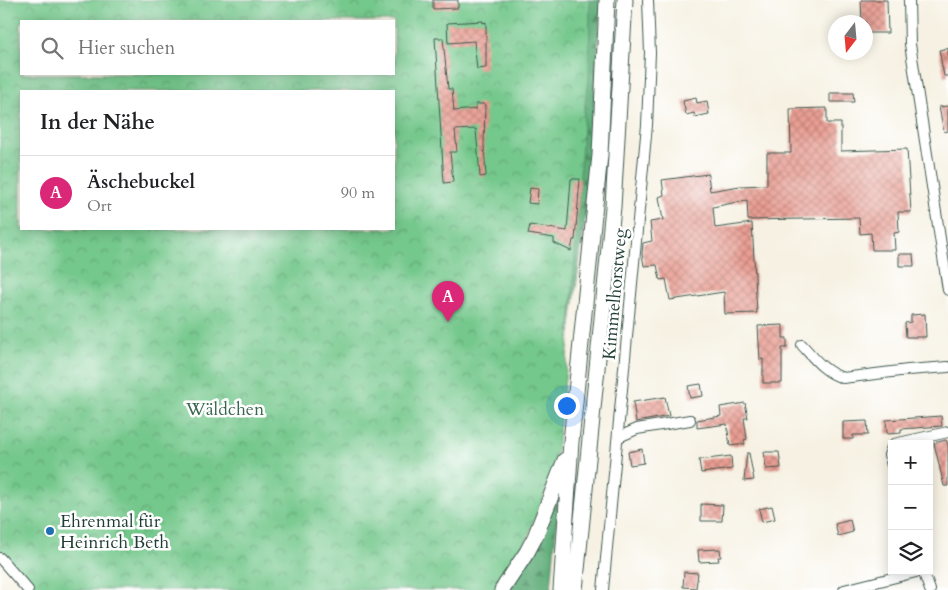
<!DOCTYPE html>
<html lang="de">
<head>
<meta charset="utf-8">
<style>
	body { margin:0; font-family:Cardo,serif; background:#f6f6f6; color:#202124 }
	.controls { position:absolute; right:15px; bottom:15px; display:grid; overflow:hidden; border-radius:0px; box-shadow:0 2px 12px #0003 }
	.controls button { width:45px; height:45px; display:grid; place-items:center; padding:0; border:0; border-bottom:1px solid #e0e0e0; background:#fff; color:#202124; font:25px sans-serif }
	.compass { position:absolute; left:828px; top:15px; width:45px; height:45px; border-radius:50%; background:#fff; box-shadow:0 2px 12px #0003; rotate:196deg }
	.you { position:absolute; left:566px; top:405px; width:18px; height:18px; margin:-12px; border:4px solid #fff; border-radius:50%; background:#1a73e8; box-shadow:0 0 0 8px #1a73e833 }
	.badge { display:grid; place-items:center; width:32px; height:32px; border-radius:50%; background:#db2777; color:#fff; font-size:16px; font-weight:700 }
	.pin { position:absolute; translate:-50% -41px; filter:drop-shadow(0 1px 2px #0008) }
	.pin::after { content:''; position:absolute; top:26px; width:18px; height:15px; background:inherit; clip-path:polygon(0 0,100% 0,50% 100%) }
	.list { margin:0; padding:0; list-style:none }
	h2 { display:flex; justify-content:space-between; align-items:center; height:65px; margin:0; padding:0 20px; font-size:21px }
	h2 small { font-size:16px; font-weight:400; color:#757577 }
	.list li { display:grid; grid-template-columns:32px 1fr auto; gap:15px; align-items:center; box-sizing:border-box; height:75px; padding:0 20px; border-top:1px solid #e0e0e0 }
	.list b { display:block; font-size:19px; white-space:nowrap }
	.list p { margin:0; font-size:16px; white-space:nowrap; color:#757577 }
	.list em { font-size:16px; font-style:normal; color:#757577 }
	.icon { flex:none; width:28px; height:28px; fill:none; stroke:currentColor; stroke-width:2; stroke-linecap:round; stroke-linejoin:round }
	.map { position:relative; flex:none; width:948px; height:590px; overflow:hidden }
	.search { position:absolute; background:#fff; box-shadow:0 2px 12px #0003; left:20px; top:20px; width:375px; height:55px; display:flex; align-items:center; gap:12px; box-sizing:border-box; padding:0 18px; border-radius:0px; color:#757577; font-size:19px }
	.panel { position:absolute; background:#fff; box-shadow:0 2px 12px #0003; left:20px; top:90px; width:375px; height:140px; border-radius:0px }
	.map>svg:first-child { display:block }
	.forest { fill:url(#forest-firs); stroke:#3f7456 }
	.park { fill:url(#park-crowns); stroke:#4a8260; fill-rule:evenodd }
	.building { fill:url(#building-cross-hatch) }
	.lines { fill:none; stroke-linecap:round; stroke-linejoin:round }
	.minor-casing { stroke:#3f584e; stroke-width:12 }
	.highway-casing { stroke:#3f584e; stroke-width:17 }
	.minor { stroke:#fff; stroke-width:10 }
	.highway { stroke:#fff; stroke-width:15 }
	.poi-dot { fill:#1f6fb2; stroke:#fff; stroke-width:2 }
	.labels { text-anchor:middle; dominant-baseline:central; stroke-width:5; stroke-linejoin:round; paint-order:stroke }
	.street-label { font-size:18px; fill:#1f3d34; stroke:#fff }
	.park-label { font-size:18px; fill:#39674e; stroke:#fff }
	.poi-label { font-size:18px; fill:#1f3d34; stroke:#fff; text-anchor:start }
</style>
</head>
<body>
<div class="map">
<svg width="948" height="590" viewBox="0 0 948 590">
	<defs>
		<pattern id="forest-firs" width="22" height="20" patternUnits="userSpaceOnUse" patternTransform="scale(1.25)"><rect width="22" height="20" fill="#5fac78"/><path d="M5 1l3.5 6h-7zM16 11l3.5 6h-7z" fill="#4e8d63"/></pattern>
		<pattern id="park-crowns" width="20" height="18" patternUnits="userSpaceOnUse" patternTransform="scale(1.25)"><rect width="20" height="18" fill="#74c88c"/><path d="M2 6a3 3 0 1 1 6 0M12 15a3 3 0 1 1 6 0" fill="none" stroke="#5fa473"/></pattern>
		<pattern id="building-cross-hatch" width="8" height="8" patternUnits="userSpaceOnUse" patternTransform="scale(1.25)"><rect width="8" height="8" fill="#ea9e93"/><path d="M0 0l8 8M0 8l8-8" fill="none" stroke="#bd8279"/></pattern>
	</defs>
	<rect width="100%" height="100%" fill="#fff"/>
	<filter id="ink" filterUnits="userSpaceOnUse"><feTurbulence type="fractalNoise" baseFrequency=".02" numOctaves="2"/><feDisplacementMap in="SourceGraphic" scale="10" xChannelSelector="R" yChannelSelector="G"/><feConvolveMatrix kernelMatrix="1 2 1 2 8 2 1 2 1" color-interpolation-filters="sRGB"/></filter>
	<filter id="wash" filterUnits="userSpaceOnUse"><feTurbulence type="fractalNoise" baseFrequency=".0096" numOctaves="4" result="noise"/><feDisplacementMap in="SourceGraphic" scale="20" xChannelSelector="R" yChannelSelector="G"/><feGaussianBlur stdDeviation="1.12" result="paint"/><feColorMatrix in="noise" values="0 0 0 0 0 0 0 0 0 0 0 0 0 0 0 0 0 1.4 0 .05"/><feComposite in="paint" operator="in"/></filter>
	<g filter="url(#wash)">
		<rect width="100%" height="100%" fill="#f6f1e2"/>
		<path class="forest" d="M570,0H601L590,181L570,333L564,332L575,239L584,111Z
			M559,494L551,590H510Z"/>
		<path class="park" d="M0,0H590L589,81L584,111L570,333L557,450L548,486L525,544L496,590H34L0,551ZM21,21H394V74H21ZM21,91H394V229H21Z"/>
		<g id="blocks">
			<path class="building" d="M433,0H458V8L433,9Z
				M861,0H887L888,33H866V22H862Z
				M483,21V23L486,22V68L477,69L474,41L448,43L447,23Z
				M435,38H443L448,89H452L454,111L476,109V104H485L484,145L486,176L480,177L476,129L455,130L457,152H450L453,182L444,183Z
				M948,48V76H944L939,50Z
				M830,93H853L854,102H830Z
				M696,98L697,103L707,101L709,114L695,117L694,113L686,115L683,101Z
				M948,106V131L944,132L939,107Z
				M827,108V123H841V151L907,149L911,212H898L899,232L894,233L895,250H872L871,233L860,234L859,218L748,220L747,200L713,207L715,228L752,223L757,313L725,314L724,292L670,300L666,279L660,280L657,265L644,266L642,254L643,243L652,241L650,222L663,220L659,197L664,195L662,180L708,174L710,191L740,186L767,185V153H791L790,109Z
				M571,179H580L575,240H573L571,251L554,243V238L528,234L530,225L567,231Z
				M530,188L538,189L537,204L528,203Z
				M899,254H913L914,266H899Z
				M925,314L926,337H906L905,323L911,322V315Z
				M783,325V338H787V348H782V383H763V359L760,360L758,326Z
				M701,384L703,396L690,398L688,386Z
				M665,397L669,416L636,422L633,402Z
				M745,403L748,418H744L747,439L744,440L745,444L730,446L727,424L697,428V420L721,416L720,407Z
				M941,416L942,426L901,429V433L887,434L886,420Z
				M867,421L868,435H853V439H843V422Z
				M946,440L948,444V486H944L934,443Z
				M642,449L644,463L630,465L628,452Z
				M764,452H779L781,468L766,469Z
				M747,453H749L754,480L744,481Z
				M731,456L732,469L701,473L699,460Z
				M701,504L723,505L722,521H701Z
				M772,506L775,519L762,522L759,509Z
				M850,520L853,532L838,536L835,524Z
				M720,549L721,557H718L719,561L699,562L698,550Z
				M684,572L698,573L696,588L683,587Z"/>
		</g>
	</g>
	<g filter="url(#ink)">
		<use href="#blocks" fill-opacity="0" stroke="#3f584e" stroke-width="1"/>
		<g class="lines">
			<defs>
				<path id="minor" d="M909,0L910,44L948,290
					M802,345C815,359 824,372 843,378L908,370L948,367
					M619,437L637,429L690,420
					M894,444L948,432
					M892,447L889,455L892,465
					M0,558L28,590
					M923,571L930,590
					M603,590L647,125L650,53L648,0
					M844,590L920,571"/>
				<path id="highway" d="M502,590L527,552L535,537L565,460
					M561,590L571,442L600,155L607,0
					M575,590L613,207L625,0"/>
			</defs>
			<use href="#minor" class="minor-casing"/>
			<use href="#highway" class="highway-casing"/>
			<use href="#minor" class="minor"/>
			<use href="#highway" class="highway"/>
		</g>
	</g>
	<circle class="poi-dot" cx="50" cy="531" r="5"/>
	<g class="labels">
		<g class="street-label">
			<text transform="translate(615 294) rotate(-85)">Kimmelhorstweg</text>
		</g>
		<g class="park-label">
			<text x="225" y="409">Wäldchen</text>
		</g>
		<g class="poi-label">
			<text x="60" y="521">Ehrenmal für<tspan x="60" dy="21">Heinrich Beth</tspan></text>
		</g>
	</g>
</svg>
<div class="controls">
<button>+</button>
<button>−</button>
<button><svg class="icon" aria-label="layers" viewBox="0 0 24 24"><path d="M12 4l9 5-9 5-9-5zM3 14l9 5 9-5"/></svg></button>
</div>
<svg class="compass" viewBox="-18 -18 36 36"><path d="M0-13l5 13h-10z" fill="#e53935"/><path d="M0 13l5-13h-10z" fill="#757577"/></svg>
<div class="you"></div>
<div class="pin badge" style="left:448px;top:322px">A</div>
<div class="search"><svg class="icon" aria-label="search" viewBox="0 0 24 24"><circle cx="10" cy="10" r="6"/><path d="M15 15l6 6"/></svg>Hier suchen</div>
<section class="panel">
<h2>In der Nähe<small></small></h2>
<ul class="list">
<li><span class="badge">A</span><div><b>Äschebuckel</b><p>Ort</p></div><em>90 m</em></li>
</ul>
</section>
</div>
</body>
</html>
